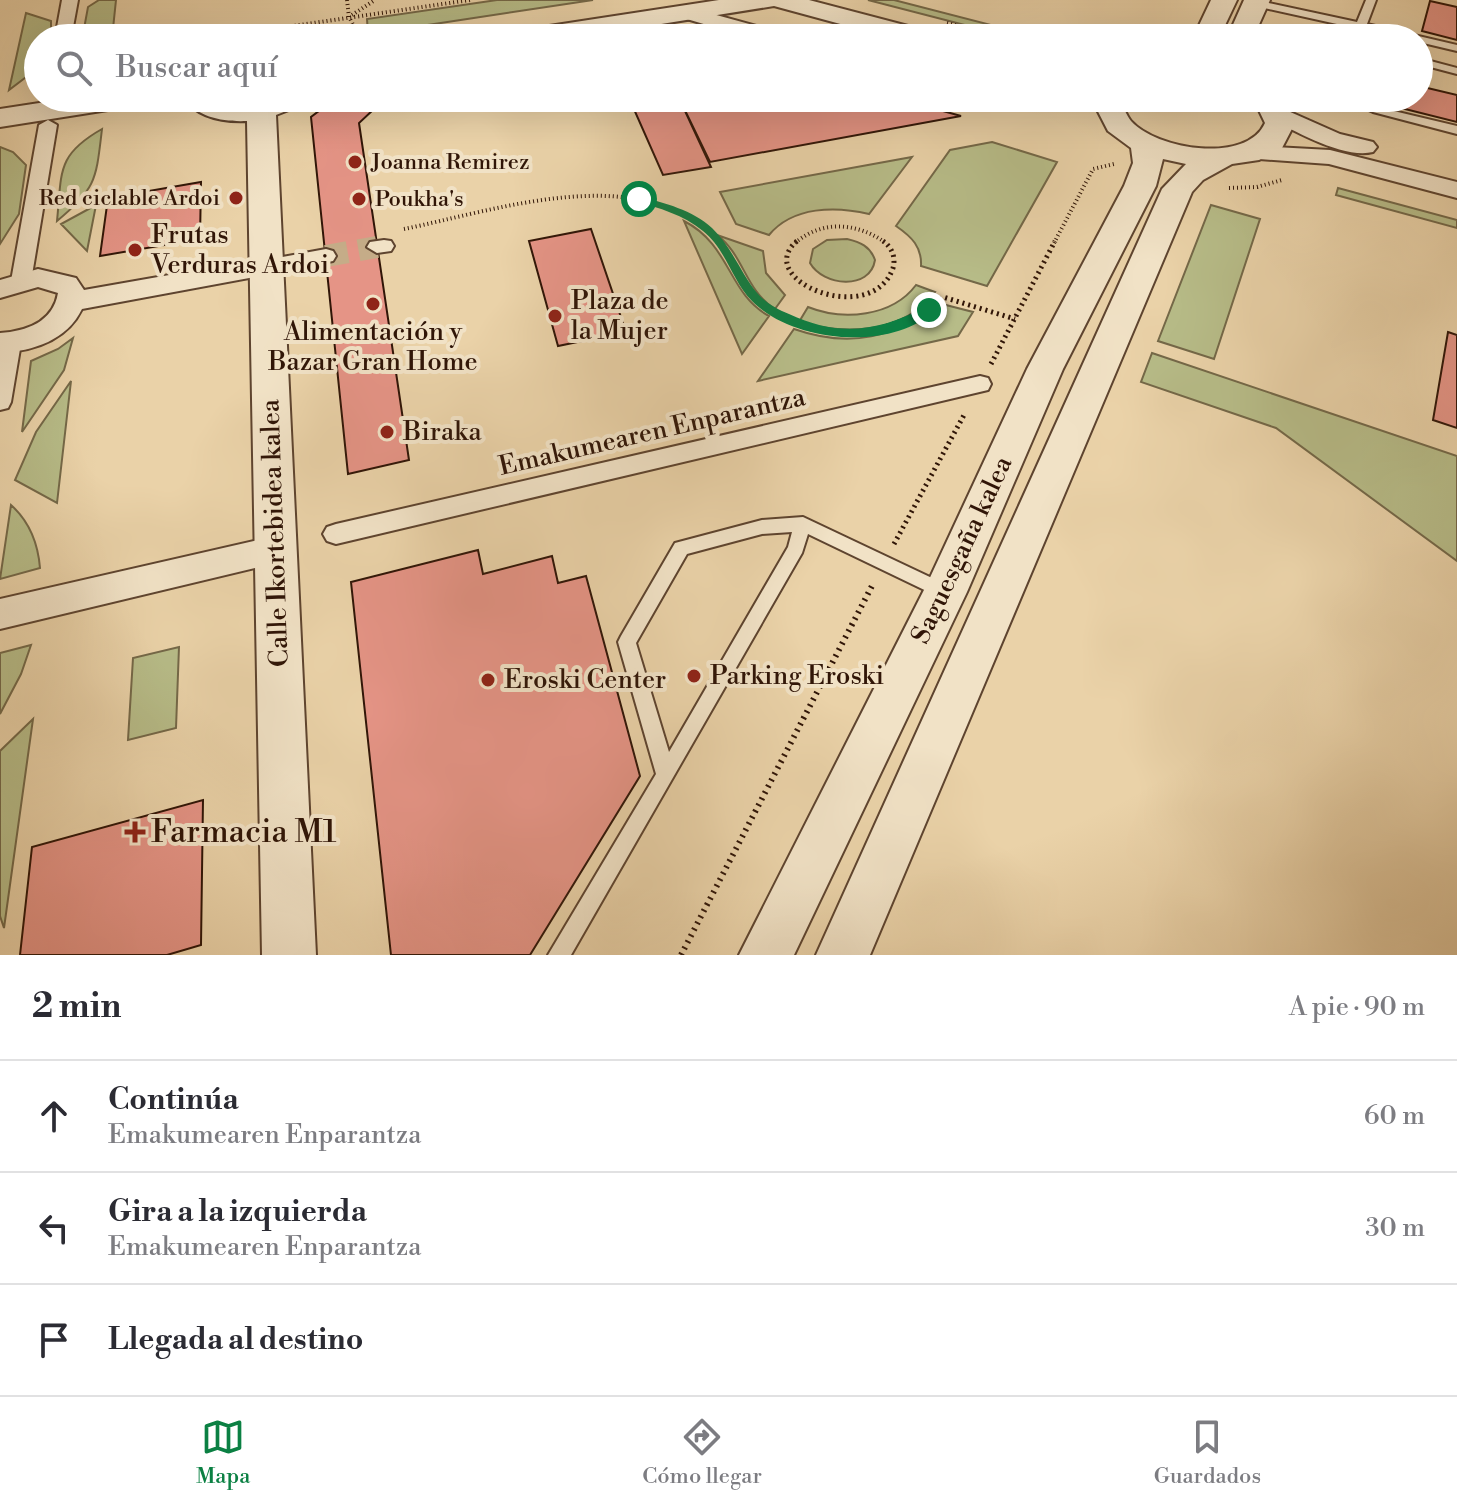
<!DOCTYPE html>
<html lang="es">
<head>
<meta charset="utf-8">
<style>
	body { margin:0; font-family:"Libre Bodoni",serif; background:#f2f2f3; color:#2b2b33 }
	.stop { position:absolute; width:24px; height:24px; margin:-18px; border:6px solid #0b8043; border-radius:50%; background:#fff }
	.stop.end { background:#0b8043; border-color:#fff; box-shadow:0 2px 8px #0008 }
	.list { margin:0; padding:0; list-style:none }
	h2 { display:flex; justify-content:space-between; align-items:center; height:104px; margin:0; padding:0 32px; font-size:34px }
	h2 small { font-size:26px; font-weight:400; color:#7c7c81 }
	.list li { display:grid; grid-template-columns:52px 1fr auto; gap:24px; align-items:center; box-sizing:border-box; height:112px; padding:0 32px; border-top:2px solid #e1e1e2 }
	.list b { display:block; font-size:30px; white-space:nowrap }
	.list p { margin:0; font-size:26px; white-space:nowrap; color:#7c7c81 }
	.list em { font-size:26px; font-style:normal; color:#7c7c81 }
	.icon { flex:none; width:44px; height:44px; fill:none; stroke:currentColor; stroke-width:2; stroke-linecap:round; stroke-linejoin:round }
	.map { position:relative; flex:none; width:1457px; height:955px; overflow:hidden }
	.search { position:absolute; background:#fff; box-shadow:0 8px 32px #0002; left:24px; right:24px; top:24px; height:88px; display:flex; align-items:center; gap:20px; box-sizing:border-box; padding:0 28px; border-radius:44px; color:#7c7c81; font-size:30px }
	.sheet { height:440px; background:#fff }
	nav { display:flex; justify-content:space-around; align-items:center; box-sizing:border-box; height:112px; border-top:2px solid #e1e1e2; background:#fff; font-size:22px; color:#7c7c81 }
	nav a { display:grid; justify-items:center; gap:4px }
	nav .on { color:#0b8043 }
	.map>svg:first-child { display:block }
	.green { fill:#b7bc88; stroke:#746848; stroke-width:2 }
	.building { fill:#e59486; stroke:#301507; stroke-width:2 }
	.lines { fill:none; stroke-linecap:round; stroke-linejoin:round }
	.pedestrian-tunnel { stroke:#c5ac88; stroke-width:22; stroke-dasharray:22 11; stroke-linecap:butt }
	.service-casing { stroke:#5e442f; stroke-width:4 }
	.pedestrian-casing { stroke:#5e442f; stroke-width:4 }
	.minor-casing { stroke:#5e442f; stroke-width:4 }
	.tertiary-casing { stroke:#5e442f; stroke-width:4 }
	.path-far2 { stroke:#301507; stroke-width:4; stroke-dasharray:1 3; stroke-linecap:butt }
	.path-far1 { stroke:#301507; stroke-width:5; stroke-dasharray:2 4; stroke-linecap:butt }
	.path { stroke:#301507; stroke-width:6; stroke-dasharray:2 5; stroke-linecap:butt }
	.service { fill:#f1e2c6; fill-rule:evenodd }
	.pedestrian { fill:#f1e2c6; fill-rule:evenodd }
	.minor { fill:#f1e2c6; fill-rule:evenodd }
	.tertiary { fill:#f1e2c6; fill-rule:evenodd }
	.route { fill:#0b8043 }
	.poi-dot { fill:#8f2418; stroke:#f1e2c6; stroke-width:3 }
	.labels { text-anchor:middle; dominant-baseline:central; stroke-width:8; stroke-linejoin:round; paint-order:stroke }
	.far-poi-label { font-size:22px; fill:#301507; stroke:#f1e2c6; text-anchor:start }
	.poi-label { font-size:26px; fill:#301507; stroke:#f1e2c6; text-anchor:start }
	.street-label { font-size:26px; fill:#301507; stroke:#f1e2c6 }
	.near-poi-label { font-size:32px; fill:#301507; stroke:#f1e2c6; text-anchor:start }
</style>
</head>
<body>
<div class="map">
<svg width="1457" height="955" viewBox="0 0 1457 955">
	<rect width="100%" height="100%" fill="#ead2a8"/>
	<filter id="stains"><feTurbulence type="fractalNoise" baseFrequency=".0025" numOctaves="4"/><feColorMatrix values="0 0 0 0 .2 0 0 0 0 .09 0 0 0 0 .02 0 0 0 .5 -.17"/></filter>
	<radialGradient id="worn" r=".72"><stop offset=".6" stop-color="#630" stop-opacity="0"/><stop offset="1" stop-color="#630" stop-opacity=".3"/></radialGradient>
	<path class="green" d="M99,0H116L112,38H85L83,34L88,7Z
		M497,0H593L368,34L367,19Z
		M868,0H894L1041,38H1015Z
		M26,13L51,21V38H38V68L9,90Z
		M102,129C96,179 97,188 57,221C62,172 56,155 102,129Z
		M992,142L1057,162L987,286L921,266C922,247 912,237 896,226L950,150Z
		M0,147L13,152L26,165L19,214L0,244Z
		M912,157L869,214C836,206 793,206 769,235L736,224L720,192Z
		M1338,188L1457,220V228L1336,195Z
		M96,205L87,251L61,224Z
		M1211,205L1260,219L1214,359L1158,341Z
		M684,221C731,245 728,294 769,316L742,354Z
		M717,235L763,251L766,273L785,295L775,309C745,290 744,255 717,235Z
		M847,239C860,242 870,246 875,260C870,291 823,286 810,263L813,249L827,240Z
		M916,285L935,292C903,334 846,335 799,322L808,307C843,321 892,317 916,285Z
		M942,304L973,312L958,336L758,381L794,329C851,349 894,337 942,304Z
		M73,338L64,370L22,432L31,361L58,349Z
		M1152,353L1457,456V561L1276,428L1141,382Z
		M71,381L57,503L15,480L36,432Z
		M11,505C30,522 38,543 40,568L0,579Z
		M31,645L21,674L0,714V653Z
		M179,647L176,728L128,740L133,658Z
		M33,719L4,928L0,916V751Z"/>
	<path class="building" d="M1430,1L1457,7V40L1422,31Z
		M1419,86L1457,95V122L1397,107L1399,100L1392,98H1419Z
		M336,98H445L374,109L359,123L409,460L348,474L311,117Z
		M629,98H679L711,167L663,175Z
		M679,98H896L961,116L710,162Z
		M201,182L200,239L100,256L108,198Z
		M591,229L626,332L558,346L529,241Z
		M1448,332L1457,335V428L1433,420Z
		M478,550L483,574L552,556L558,583L586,576L640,776L530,955H391L351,582Z
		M203,800L201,945L167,955H20L32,847Z"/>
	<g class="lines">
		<path class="pedestrian-tunnel" d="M326,256L377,247"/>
		<defs>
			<path id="service" d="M1255,0L1357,22L1366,0H1376L1367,24L1457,45V51L1419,42V38H1400L1364,30L1361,38H1351L1355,28L1251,5L1250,3Z
				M1419,58L1457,68V74L1419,64Z
				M1342,98H1358L1381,108L1457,126V134L1373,112Z
				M803,517L951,587L954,592L951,597L945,599L939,597L808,534L802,553L571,955H548L656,774L618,642L621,636L675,543L762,520ZM792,532L788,547L669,752L636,643L687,554L762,534Z"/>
			<path id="pedestrian" d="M62,0H78L71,38H55Z
				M48,120L57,125L31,281L21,288L11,281L39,125Z
				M384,240L391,241L394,246L391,251L377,253L367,247L370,242Z
				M326,249L333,251L336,256L333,261L266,274L256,267L266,260Z
				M10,335L18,338L21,343L11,402L8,408L0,410V342Z
				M980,376L988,378L991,384L988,390L336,544L327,541L323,534L327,527L336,524Z"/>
			<path id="minor" d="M687,7L782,33L785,38H751L680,17L677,13Z
				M970,98H1001L998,103H973Z
				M1279,107L1340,134L1373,142L1377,147L1373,152C1344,159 1297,132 1271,119L1267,114L1271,109Z
				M1255,146L1330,150L1457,182V198L1329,164L1246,158L1243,153L1246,148Z
				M266,258L276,261L279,267L276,273L82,309C67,340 34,351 0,353V333C27,331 53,322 58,293L38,287L0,298V280L38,269L76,278L84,290Z
				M276,536L288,540L293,550L288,560L0,629V599Z"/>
			<path id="tertiary" d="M719,0H809L931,32L935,38H892L774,6L574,38H510L514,32L523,30Z
				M1211,0H1237L1219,38H1193Z
				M1244,0H1270L1253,38H1227Z
				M72,98H141L137,104L127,107L0,127V109Z
				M184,98H216L227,103L245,104L271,98H308L304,104L276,115L316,955H262L247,121C224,122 198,118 184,98Z
				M1091,98H1119C1123,105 1126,115 1131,121C1157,150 1247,164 1265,123L1253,98H1281L1295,123L1282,148L1259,160L1232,164L1203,180L1192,192L870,955H816L1162,189L1186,164L1163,159L1156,186L1063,369L967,592L794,955H739L927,584L1027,369L1124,186L1133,163L1131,148L1108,131Z"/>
		</defs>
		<use href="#service" class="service-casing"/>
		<use href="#pedestrian" class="pedestrian-casing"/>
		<use href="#minor" class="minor-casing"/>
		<use href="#tertiary" class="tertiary-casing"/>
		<path class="path-far2" d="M347,0L349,17L360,38
			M352,15L375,0
			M947,23L1004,38
			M279,28L470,0
			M207,38L231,35
			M1229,188L1257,187L1282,180
			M404,229C498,210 644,158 719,243
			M795,243C823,219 858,223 886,243
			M1054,243L1093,169L1114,164"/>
		<path class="path-far1" d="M717,241C731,258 739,283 755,298C810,349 887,340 943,297L1015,319
			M797,241C751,280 872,329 893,268C896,258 892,247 883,241
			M991,364L1055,241
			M894,544L964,415"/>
		<path class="path" d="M681,955L873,584"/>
		<use href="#service" class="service"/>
		<use href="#pedestrian" class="pedestrian"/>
		<use href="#minor" class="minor"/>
		<use href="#tertiary" class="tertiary"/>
	</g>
	<path class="route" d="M639,196C664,203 693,210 712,228C732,247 741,274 758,294C766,303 778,310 789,314C838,337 878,332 925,307L935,310C892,352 793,343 752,301C732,281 726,249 703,231C684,215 659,208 635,201L634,199Z"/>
	<g class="poi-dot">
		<circle cx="355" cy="162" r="8"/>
		<circle cx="236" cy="198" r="8"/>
		<circle cx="359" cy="199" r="8"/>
		<circle cx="135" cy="250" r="8"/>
		<circle cx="373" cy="304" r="8"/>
		<circle cx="555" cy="316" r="8"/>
		<circle cx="387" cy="432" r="8"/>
		<circle cx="694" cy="676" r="8"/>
		<circle cx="488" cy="680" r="8"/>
		<path d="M131 820h8v8h8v8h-8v8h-8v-8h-8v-8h8z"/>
	</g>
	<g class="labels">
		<g class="far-poi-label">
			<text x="371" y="162">Joanna Remirez</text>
			<text x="220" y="198" text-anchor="end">Red ciclable Ardoi</text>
			<text x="375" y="199">Poukha's</text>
		</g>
		<g class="poi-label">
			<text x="151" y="235">Frutas<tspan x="151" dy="30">Verduras Ardoi</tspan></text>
			<text x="571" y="301">Plaza de<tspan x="571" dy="30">la Mujer</tspan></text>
			<text x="373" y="332" text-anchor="middle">Alimentación y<tspan x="373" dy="30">Bazar Gran Home</tspan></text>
			<text x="403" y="432">Biraka</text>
			<text x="710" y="676">Parking Eroski</text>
			<text x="504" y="680">Eroski Center</text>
		</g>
		<g class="street-label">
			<text transform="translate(652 432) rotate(-13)">Emakumearen Enparantza</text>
			<text transform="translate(275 533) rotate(-92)">Calle Ikortebidea kalea</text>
			<text transform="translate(962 550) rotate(-65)">Saguesgaña kalea</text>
		</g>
		<g class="near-poi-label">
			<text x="151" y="832">Farmacia M1</text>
		</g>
	</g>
	<rect width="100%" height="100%" filter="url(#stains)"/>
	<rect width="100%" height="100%" fill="url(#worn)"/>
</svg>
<div class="stop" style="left:639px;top:199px"></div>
<div class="stop end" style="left:929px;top:310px"></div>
<div class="search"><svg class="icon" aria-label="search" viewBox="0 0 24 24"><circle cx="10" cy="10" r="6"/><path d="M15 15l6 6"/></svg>Buscar aquí</div>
</div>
<section class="sheet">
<h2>2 min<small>A pie · 90 m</small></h2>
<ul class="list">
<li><svg class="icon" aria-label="ahead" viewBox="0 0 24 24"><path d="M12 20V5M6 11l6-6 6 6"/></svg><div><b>Continúa</b><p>Emakumearen Enparantza</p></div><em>60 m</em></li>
<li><svg class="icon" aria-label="left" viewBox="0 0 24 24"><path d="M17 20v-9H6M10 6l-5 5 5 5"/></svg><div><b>Gira a la izquierda</b><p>Emakumearen Enparantza</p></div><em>30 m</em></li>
<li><svg class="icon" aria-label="arrive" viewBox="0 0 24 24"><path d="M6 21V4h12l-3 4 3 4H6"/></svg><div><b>Llegada al destino</b></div></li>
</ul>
</section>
<nav>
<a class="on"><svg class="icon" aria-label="map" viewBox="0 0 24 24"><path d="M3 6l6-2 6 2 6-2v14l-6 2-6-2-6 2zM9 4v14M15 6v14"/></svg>Mapa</a>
<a><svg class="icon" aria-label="directions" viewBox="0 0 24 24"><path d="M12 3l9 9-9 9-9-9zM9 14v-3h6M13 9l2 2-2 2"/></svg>Cómo llegar</a>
<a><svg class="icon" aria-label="saved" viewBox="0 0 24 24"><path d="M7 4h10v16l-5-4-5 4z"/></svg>Guardados</a>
</nav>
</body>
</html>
